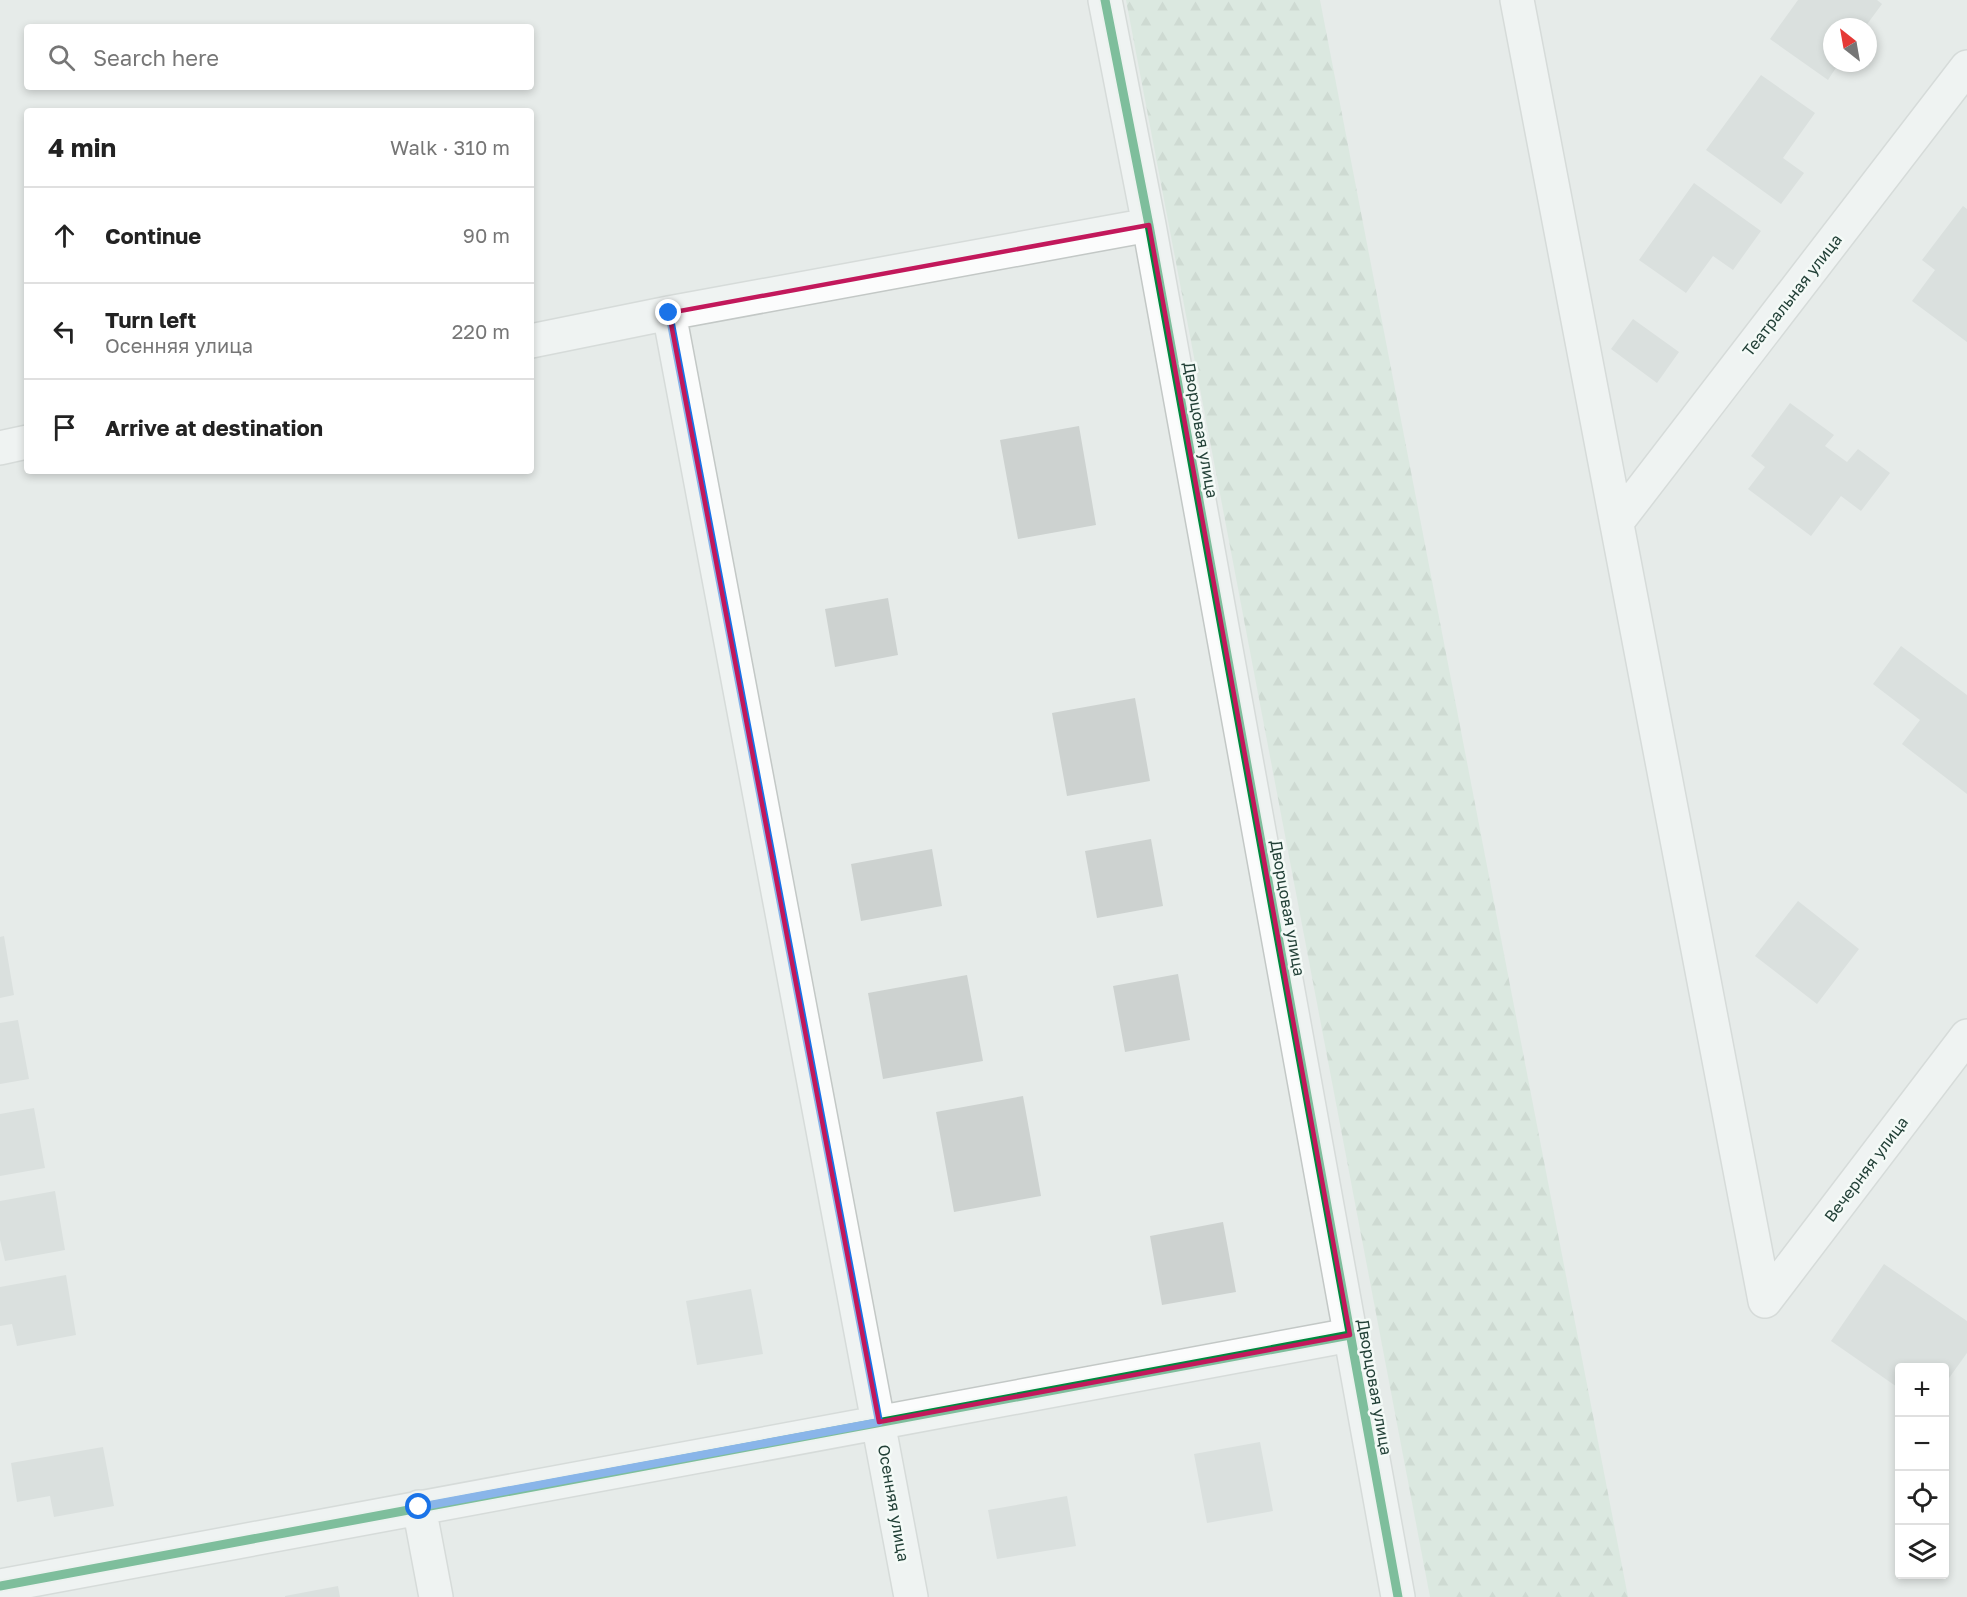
<!DOCTYPE html>
<html lang="en">
<head>
<meta charset="utf-8">
<style>
	body { margin:0; font-family:"Golos Text",sans-serif; background:#f6f6f6; color:#222 }
	.controls { position:absolute; right:18px; bottom:18px; display:grid; overflow:hidden; border-radius:6px; box-shadow:0 3px 9px #0003 }
	.controls button { width:54px; height:54px; display:grid; place-items:center; padding:0; border:0; border-bottom:2px solid #e0e0e0; background:#fff; color:#222; font:30px sans-serif }
	.compass { position:absolute; left:1823px; top:18px; width:54px; height:54px; border-radius:50%; background:#fff; box-shadow:0 3px 9px #0003; rotate:329deg }
	.stop { position:absolute; width:18px; height:18px; margin:-14px; border:4px solid #1a73e8; border-radius:50%; background:#fff }
	.stop.end { background:#1a73e8; border-color:#fff; box-shadow:0 2px 6px #0008 }
	.list { margin:0; padding:0; list-style:none }
	h2 { display:flex; justify-content:space-between; align-items:center; height:78px; margin:0; padding:0 24px; font-size:26px }
	h2 small { font-size:20px; font-weight:400; color:#767676 }
	.list li { display:grid; grid-template-columns:39px 1fr auto; gap:18px; align-items:center; box-sizing:border-box; height:96px; padding:0 24px; border-top:2px solid #e0e0e0 }
	.list b { display:block; font-size:22px; white-space:nowrap }
	.list p { margin:0; font-size:20px; white-space:nowrap; color:#767676 }
	.list em { font-size:20px; font-style:normal; color:#767676 }
	.icon { flex:none; width:33px; height:33px; fill:none; stroke:currentColor; stroke-width:2; stroke-linecap:round; stroke-linejoin:round }
	.map { position:relative; flex:none; width:1967px; height:1597px; overflow:hidden }
	.search { position:absolute; background:#fff; box-shadow:0 3px 9px #0003; left:24px; top:24px; width:510px; height:66px; display:flex; align-items:center; gap:15px; box-sizing:border-box; padding:0 21px; border-radius:6px; color:#767676; font-size:22px }
	.panel { position:absolute; background:#fff; box-shadow:0 3px 9px #0003; left:24px; top:108px; width:510px; height:366px; border-radius:6px }
	.map>svg:first-child { display:block }
	.forest { fill:url(#forest-firs) }
	.building { fill:#cdd2d0 }
	.lines { fill:none; stroke-linecap:round; stroke-linejoin:round }
	.street-casing { stroke:#c3c8c6; stroke-width:36 }
	.street { stroke:#fbfcfc; stroke-width:33 }
	.cycleway-casing { stroke:#f4faf7; stroke-width:13 }
	.cycleway { stroke:#00873e; stroke-width:9 }
	.route { stroke:#1a73e8; stroke-width:8 }
	.marked { fill:none; stroke:#c2185b; stroke-width:4.5; stroke-linejoin:round }
	.labels { text-anchor:middle; dominant-baseline:central; stroke-width:5; stroke-linejoin:round; paint-order:stroke }
	.street-label { font-size:16px; fill:#224037; stroke:#f4faf7 }
</style>
</head>
<body>
<div class="map">
<svg width="1967" height="1597" viewBox="0 0 1967 1597">
	<defs>
		<pattern id="forest-firs" width="22" height="20" patternUnits="userSpaceOnUse" patternTransform="scale(1.5)"><rect width="22" height="20" fill="#cfe4d5"/><path d="M5 1l3.5 6h-7zM16 11l3.5 6h-7z" fill="#b1c5b7"/></pattern>
	</defs>
	<rect width="100%" height="100%" fill="#e6ebe9"/>
	<path class="forest" d="M1126,0H1320L1628,1597H1430Z"/>
	<path class="building" d="M1798,0H1877L1882,4L1865,27H1832V63H1839L1828,80L1770,39Z
		M1761,75L1815,113L1783,158L1804,173L1781,204L1706,150Z
		M1694,183L1761,231L1733,270L1713,256L1686,293L1639,260Z
		M1963,206L1967,209V342L1912,301L1935,270L1922,260Z
		M1633,319L1679,352L1657,383L1611,349Z
		M1790,403L1834,435L1825,446L1847,462L1858,449L1890,473L1861,511L1841,496L1811,536L1748,489L1765,467L1751,456Z
		M1079,426L1096,525L1018,539L1000,440Z
		M888,598L898,655L835,667L825,609Z
		M1901,646L1967,695V794L1902,744L1920,720L1873,684Z
		M1135,698L1150,781L1067,796L1052,713Z
		M1151,839L1163,906L1097,918L1085,851Z
		M932,849L942,906L861,921L851,864Z
		M1798,901L1859,949L1817,1004L1755,956Z
		M4,936L14,995L0,998V937Z
		M1178,974L1190,1040L1125,1052L1113,986Z
		M967,975L983,1061L883,1079L868,993Z
		M18,1020L29,1079L0,1084V1023Z
		M1023,1096L1041,1196L954,1212L936,1112Z
		M34,1108L45,1168L0,1176V1114Z
		M55,1191L65,1250L5,1261L0,1240V1201Z
		M1223,1222L1236,1292L1162,1305L1150,1236Z
		M1884,1264L1967,1321V1353L1944,1385V1368H1900V1389L1831,1341Z
		M66,1275L76,1335L17,1346L12,1324L0,1326V1287Z
		M751,1289L763,1354L697,1365L686,1301Z
		M1260,1442L1273,1511L1207,1523L1194,1454Z
		M103,1447L114,1506L54,1517L50,1496L17,1502L11,1463Z
		M1067,1496L1076,1546L997,1559L988,1510Z
		M338,1586L340,1597H285V1596Z"/>
	<g class="lines">
		<defs>
			<path id="street" d="M1105,0L1149,225L1398,1597
				M1517,0L1765,1301
				M669,313L911,1597
				M531,341L669,313L1149,225
				M0,448L27,442
				M1617,522L1967,67
				M1765,1301L1967,1036
				M419,1507L436,1597
				M0,1586L1350,1335"/>
		</defs>
		<use href="#street" class="street-casing"/>
		<use href="#street" class="street"/>
		<defs>
			<path id="cycleway" d="M1105,0L1149,225L1398,1597
				M0,1586L1350,1335"/>
		</defs>
		<use href="#cycleway" class="cycleway-casing"/>
		<use href="#cycleway" class="cycleway"/>
	</g>
	<g class="lines">
		<path class="route" d="M419,1507L879,1422L669,313"/>
	</g>
	<path d="M0 0H1967V1597H0ZM1149,225L1350,1335L879,1422L669,313Z" fill="#e6ebe9" fill-opacity=".55" fill-rule="evenodd"/>
	<path class="marked" d="M1149,225L1350,1335L879,1422L669,313Z"/>
	<g class="labels">
		<g class="street-label">
			<text transform="translate(1792 295) rotate(-52)">Театральная улица</text>
			<text transform="translate(1201 430) rotate(80)">Дворцовая улица</text>
			<text transform="translate(1288 908) rotate(80)">Дворцовая улица</text>
			<text transform="translate(1866 1169) rotate(-53)">Вечерняя улица</text>
			<text transform="translate(1375 1387) rotate(80)">Дворцовая улица</text>
			<text transform="translate(894 1503) rotate(80)">Осенняя улица</text>
		</g>
	</g>
</svg>
<div class="controls">
<button>+</button>
<button>−</button>
<button><svg class="icon" aria-label="locate" viewBox="0 0 24 24"><circle cx="12" cy="12" r="6"/><path d="M12 2v4M12 18v4M2 12h4M18 12h4"/></svg></button>
<button><svg class="icon" aria-label="layers" viewBox="0 0 24 24"><path d="M12 4l9 5-9 5-9-5zM3 14l9 5 9-5"/></svg></button>
</div>
<svg class="compass" viewBox="-18 -18 36 36"><path d="M0-13l5 13h-10z" fill="#e53935"/><path d="M0 13l5-13h-10z" fill="#767676"/></svg>
<div class="stop" style="left:419px;top:1507px"></div>
<div class="stop end" style="left:669px;top:313px"></div>
<div class="search"><svg class="icon" aria-label="search" viewBox="0 0 24 24"><circle cx="10" cy="10" r="6"/><path d="M15 15l6 6"/></svg>Search here</div>
<section class="panel">
<h2>4 min<small>Walk · 310 m</small></h2>
<ul class="list">
<li><svg class="icon" aria-label="ahead" viewBox="0 0 24 24"><path d="M12 20V5M6 11l6-6 6 6"/></svg><div><b>Continue</b></div><em>90 m</em></li>
<li><svg class="icon" aria-label="left" viewBox="0 0 24 24"><path d="M17 20v-9H6M10 6l-5 5 5 5"/></svg><div><b>Turn left</b><p>Осенняя улица</p></div><em>220 m</em></li>
<li><svg class="icon" aria-label="arrive" viewBox="0 0 24 24"><path d="M6 21V4h12l-3 4 3 4H6"/></svg><div><b>Arrive at destination</b></div></li>
</ul>
</section>
</div>
</body>
</html>
